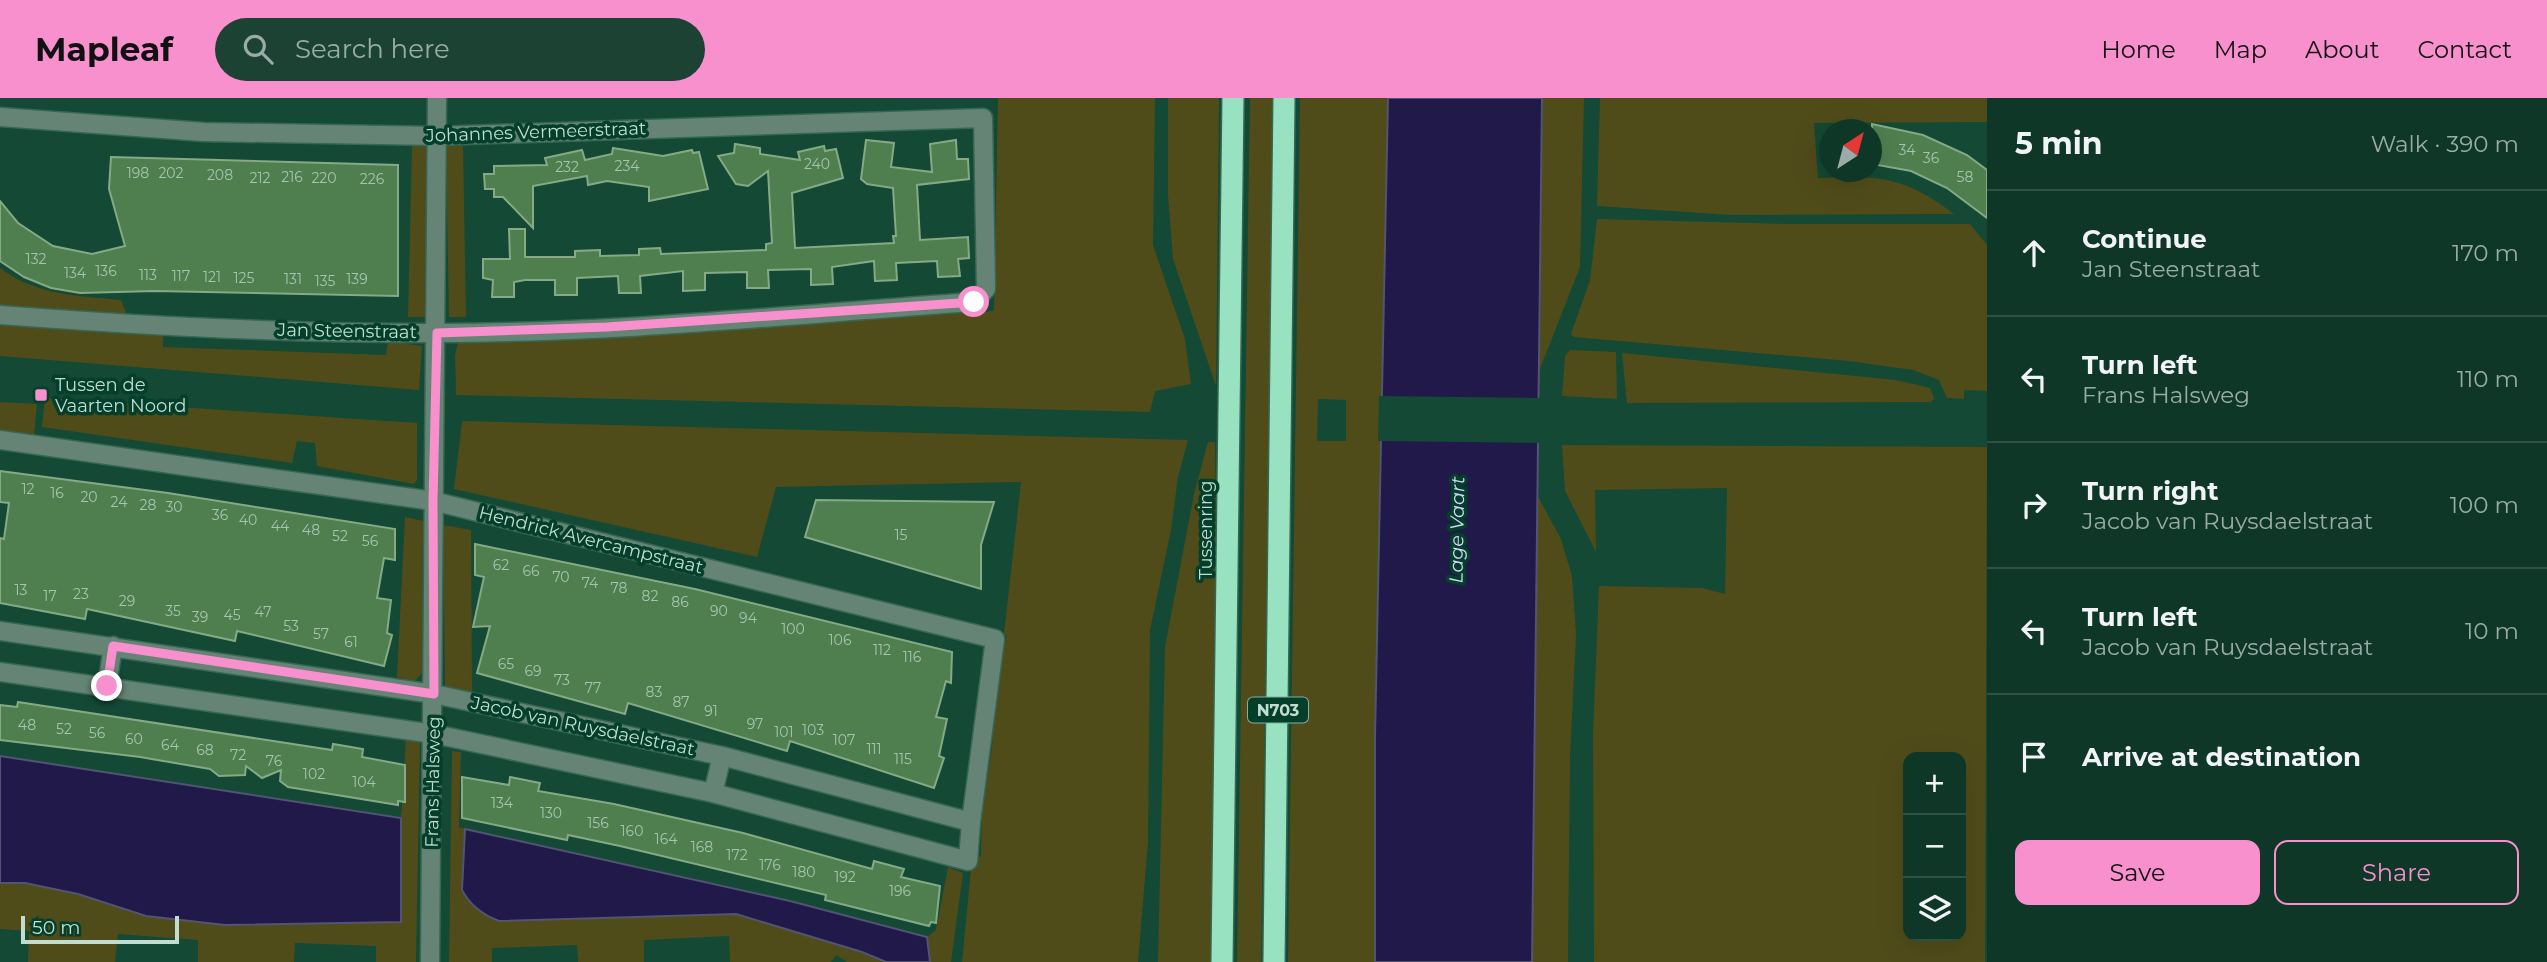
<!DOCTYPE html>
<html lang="en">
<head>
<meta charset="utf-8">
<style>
	body { margin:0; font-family:Montserrat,sans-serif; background:#1c4234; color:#f1f3f6 }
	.controls { position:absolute; right:21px; bottom:21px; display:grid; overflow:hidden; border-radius:14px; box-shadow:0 7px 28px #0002 }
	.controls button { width:63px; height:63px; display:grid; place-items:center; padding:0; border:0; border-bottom:2px solid #2e5145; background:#0e3728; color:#f1f3f6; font:35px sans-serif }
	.compass { position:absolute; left:1819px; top:21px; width:63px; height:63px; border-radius:50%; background:#0e3728; box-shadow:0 7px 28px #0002; rotate:36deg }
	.scale { position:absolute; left:21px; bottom:18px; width:158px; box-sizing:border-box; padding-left:7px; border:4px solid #c2ddd0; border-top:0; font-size:19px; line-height:24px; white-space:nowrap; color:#c2ddd0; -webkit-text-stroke:5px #033f2b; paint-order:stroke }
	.stop { position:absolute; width:21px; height:21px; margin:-16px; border:5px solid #f790cd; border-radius:50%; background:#fff }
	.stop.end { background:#f790cd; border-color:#fff; box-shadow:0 2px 7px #0008 }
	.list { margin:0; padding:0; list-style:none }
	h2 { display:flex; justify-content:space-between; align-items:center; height:91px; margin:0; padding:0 28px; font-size:30px }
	h2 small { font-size:23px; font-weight:400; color:#9baca8 }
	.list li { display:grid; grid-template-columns:46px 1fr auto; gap:21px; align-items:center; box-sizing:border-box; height:126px; padding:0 28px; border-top:2px solid #2e5145 }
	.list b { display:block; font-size:26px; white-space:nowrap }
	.list p { margin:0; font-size:23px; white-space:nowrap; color:#9baca8 }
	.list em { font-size:23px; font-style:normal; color:#9baca8 }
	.actions { display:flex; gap:14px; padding:21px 28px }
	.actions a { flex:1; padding:16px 0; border:2px solid #f790cd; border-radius:14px; text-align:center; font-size:24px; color:#f790cd }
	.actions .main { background:#f790cd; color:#111 }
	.icon { flex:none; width:38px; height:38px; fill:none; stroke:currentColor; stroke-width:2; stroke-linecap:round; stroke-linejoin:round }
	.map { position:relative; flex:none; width:1987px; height:864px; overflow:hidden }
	header { display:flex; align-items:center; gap:42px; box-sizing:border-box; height:98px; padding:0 35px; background:#f790cd; color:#111 }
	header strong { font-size:33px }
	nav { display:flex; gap:38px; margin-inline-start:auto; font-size:24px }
	.search { width:490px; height:63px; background:#1c4234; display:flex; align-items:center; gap:18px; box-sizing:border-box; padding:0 24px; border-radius:38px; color:#9baca8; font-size:26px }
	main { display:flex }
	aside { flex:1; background:#0e3728 }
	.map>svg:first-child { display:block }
	.green { fill:#504c1a; fill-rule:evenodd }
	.water { fill:#20194a; stroke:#515472; stroke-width:2 }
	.pier { fill:#134935 }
	.building { fill:#4f7e4f; stroke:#85aa85; stroke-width:2 }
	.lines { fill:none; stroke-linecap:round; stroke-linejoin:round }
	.minor-casing { stroke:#366754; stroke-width:21 }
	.highway-casing { stroke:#366754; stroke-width:24 }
	.minor { stroke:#668476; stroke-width:18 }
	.highway { stroke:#98e2c1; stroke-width:21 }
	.route { stroke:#f790cd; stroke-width:9 }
	.poi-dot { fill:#f790cd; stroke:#033f2b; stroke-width:2.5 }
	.labels { text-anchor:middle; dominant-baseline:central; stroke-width:7; stroke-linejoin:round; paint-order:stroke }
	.number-label { font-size:14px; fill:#a5c5b0 }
	.shield { fill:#033f2b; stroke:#89ae9e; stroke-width:2 }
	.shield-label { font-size:16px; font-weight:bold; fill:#c2ddd0 }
	.street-label { font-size:18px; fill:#c2ddd0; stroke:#033f2b }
	.poi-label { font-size:18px; fill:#c2ddd0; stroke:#033f2b; text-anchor:start }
	.water-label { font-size:19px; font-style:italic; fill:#d8d8fb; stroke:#033f2b }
</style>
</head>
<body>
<header>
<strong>Mapleaf</strong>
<div class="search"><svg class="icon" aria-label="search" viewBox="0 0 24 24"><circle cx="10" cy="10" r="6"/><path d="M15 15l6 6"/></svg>Search here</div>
<nav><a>Home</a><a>Map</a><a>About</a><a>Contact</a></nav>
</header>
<main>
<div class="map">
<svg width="1987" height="864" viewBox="0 0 1987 864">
	<rect width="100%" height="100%" fill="#134935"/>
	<path class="green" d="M998,0H1155L1153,147L1185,241L1191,286L1155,293L1150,314L456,297L455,257L458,245L994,213Z
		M1168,0H1219L1216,288L1173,161L1168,97Z
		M1250,0H1274L1261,864H1237Z
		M1300,0H1388L1375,639V864H1288ZM1318,301L1346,302V343H1317Z
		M1543,0H1584L1580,169L1538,276Z
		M1600,0H1987V24L1814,25L1818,80C1879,78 1903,77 1954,116L1731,117L1597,108Z
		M412,46L429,47L428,219H408Z
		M446,48H463L466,219H449Z
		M1597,121L1788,126H1970L1987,147V293L1964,292V301L1947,300L1939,282L1913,272L1849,263L1574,239L1571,236L1590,182Z
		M0,170C35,197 79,198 121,202L128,220L0,209Z
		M0,222L163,238V249L386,257L388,243L422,248L419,292L0,258Z
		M1570,252L1616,254L1617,301L1562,298L1565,258Z
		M1622,255L1896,282L1930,290L1934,300L1931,304L1627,305Z
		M45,300L417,325V382L414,386L317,368L315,345L297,343L292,365L42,329Z
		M0,304L37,306L34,338L0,334Z
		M462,323L1188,342L1178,379L1171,432L1150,532L1148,744L1138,864H962L971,771L981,757L982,713L992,650L995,580L1007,539L1004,536L1021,384L776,389L757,459L454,391Z
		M1208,344H1215L1218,572L1213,864H1158L1165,549L1194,396Z
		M1562,347L1987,349L1985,864H1594L1593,636L1599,488L1702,490L1725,496L1727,390L1595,392L1596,454L1565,393ZM1908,659H1961V838H1908Z
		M1537,397L1561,441L1572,478L1576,536L1570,659L1568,864H1532Z
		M405,419L423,423L422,575L414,584L397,579Z
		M443,427L471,432L472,595L445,589Z
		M406,641L420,644L416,864H376V848L295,845L294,864H198V842L118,836L115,864H28L29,833L0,831V785C38,785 73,794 109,807L400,824L401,720Z
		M452,653L461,654L459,729L465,731L462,792C470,808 483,817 499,823L736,816L862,854L886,864H847L836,857L831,864H730L729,838L644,842V864H578L577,847L492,850V864H449Z
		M948,769L963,775L951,864H930L927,839L936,832Z"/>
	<path class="water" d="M1388,0H1542L1532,864H1375V639Z
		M0,658L401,720V824L225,827L146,818L78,796L25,785H0Z
		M465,731L790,803L927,839L930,864H886L862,854L736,816L499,823C483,817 470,807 462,792Z"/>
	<path class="pier" d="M1379,298L1542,300L1541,345L1378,343Z"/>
	<path class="building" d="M1872,26L1923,37L1967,57L1987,72V120L1947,90L1911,73L1872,66Z
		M866,42L894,45L891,69L932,74L930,46L956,42L957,61H968L969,81L917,87L920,142L968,139L969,160L958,161L960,178L938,179L937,163L896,165L897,182L875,183L874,163L832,169L833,186L811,187V171L768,172L769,190H747V174L705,175V192L683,193V173L640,178L641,195H619L618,178L577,180V197H555V182H525L514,184V199H492L493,182L483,180V161H510L509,131H525V159H575V153L600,152V158L639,157V151L660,150L661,156L766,152V146L772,145L768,73L748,88L736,86L718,58L734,55L735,46L760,50V56L800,62L798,54L824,48L825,53L836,51L843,80L792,95L795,150L894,145L893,138H896L893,90L867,86L861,81Z
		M613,50L663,58L692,52L693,55L699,54L708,91L649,103V89L607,83L588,87L587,78L533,88V130L503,99H494V91H485L484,76H494V68L547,67L545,60L582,52L585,62L612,56Z
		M111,59L398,67V198L155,193L80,195L51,190L24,179L0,163V103L18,125L53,148L92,156L125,148L109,91Z
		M0,373L168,395L395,431V462L384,460L377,500L391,502L387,535L392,537L384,568L237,533L235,543L87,511L85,521L0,505V440L4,441L9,405L0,404Z
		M816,402L994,404L981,447V491L805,439Z
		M475,446L695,491L952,554L951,585L946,583L936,619L947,621L939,658L944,660L934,690L790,643L787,653L628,605L625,616L477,575L490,528L473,529L484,479L475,477Z
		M18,604L332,652L333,646L363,651L362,659L405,667V704L398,703V707L288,689L280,683L281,672L262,680L246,668L245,677L219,678L210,671L140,659L0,642V607L17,609Z
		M462,679L509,687L510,679L540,685L538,693L614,706L743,735L872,771L874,763L904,771L901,779L940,788L936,825L931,824L929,828L825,802L826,797L620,748L568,737L567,742L462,720Z"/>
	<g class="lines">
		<defs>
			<path id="minor" d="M0,19L204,34L436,38L983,20L986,191L974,204C796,216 618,235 439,235C293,236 146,228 0,217
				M0,342L433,403L995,541L971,724
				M0,533L434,596L722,658L971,724L968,763L713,695L434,636L0,574
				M107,588L113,548
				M713,695L722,658
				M430,864L437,0"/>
			<path id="highway" d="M1222,864L1233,0
				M1274,864L1284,0"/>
		</defs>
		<use href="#minor" class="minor-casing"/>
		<use href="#highway" class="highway-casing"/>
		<use href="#minor" class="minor"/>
		<use href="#highway" class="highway"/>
	</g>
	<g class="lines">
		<path class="route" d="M107,588L113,548L434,596L433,403L437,235L607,229L974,204"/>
	</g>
	<rect class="poi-dot" x="34" y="290" width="14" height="14" rx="3.5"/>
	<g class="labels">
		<g class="number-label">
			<text x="1907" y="52">34</text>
			<text x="1931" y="60">36</text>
			<text x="817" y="66">240</text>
			<text x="627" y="68">234</text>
			<text x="567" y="69">232</text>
			<text x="138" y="75">198</text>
			<text x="171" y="75">202</text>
			<text x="220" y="77">208</text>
			<text x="292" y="79">216</text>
			<text x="1965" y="79">58</text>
			<text x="260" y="80">212</text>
			<text x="324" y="80">220</text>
			<text x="372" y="81">226</text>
			<text x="36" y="161">132</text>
			<text x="106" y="173">136</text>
			<text x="75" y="175">134</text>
			<text x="148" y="177">113</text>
			<text x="181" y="178">117</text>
			<text x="212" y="179">121</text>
			<text x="244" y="180">125</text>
			<text x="293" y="181">131</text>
			<text x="357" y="181">139</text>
			<text x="325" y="183">135</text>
			<text x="28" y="391">12</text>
			<text x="57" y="395">16</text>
			<text x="89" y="399">20</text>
			<text x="119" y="404">24</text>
			<text x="148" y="407">28</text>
			<text x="174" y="409">30</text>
			<text x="220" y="417">36</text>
			<text x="248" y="422">40</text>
			<text x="280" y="428">44</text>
			<text x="311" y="432">48</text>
			<text x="901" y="437">15</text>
			<text x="340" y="438">52</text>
			<text x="370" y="443">56</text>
			<text x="501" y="467">62</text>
			<text x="531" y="473">66</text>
			<text x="561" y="479">70</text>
			<text x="590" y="485">74</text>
			<text x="619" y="490">78</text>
			<text x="21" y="492">13</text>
			<text x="81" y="496">23</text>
			<text x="50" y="498">17</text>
			<text x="650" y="498">82</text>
			<text x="127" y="503">29</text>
			<text x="680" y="504">86</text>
			<text x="173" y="513">35</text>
			<text x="719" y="513">90</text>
			<text x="263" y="514">47</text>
			<text x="232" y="517">45</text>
			<text x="200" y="519">39</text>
			<text x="748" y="520">94</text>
			<text x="291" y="528">53</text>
			<text x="793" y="531">100</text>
			<text x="321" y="536">57</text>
			<text x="840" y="542">106</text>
			<text x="351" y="544">61</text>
			<text x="882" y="552">112</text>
			<text x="912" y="559">116</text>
			<text x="506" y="566">65</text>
			<text x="533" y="573">69</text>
			<text x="562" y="582">73</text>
			<text x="593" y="590">77</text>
			<text x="654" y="594">83</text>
			<text x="681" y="604">87</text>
			<text x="711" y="613">91</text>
			<text x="755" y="626">97</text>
			<text x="27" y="627">48</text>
			<text x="64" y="631">52</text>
			<text x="813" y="632">103</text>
			<text x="784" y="634">101</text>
			<text x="97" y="635">56</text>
			<text x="134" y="641">60</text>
			<text x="844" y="642">107</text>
			<text x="170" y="647">64</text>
			<text x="874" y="651">111</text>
			<text x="205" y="652">68</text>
			<text x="238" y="657">72</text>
			<text x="903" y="661">115</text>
			<text x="274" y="663">76</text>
			<text x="314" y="676">102</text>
			<text x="364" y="684">104</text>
			<text x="502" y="705">134</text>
			<text x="551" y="715">130</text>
			<text x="598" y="725">156</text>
			<text x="632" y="733">160</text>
			<text x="666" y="741">164</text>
			<text x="702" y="749">168</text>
			<text x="737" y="757">172</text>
			<text x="770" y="767">176</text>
			<text x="804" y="774">180</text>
			<text x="845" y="779">192</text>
			<text x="900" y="793">196</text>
		</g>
		<rect class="shield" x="1248" y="599.5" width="60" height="25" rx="5"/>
		<g class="shield-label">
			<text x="1278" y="612">N703</text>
		</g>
		<g class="street-label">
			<text transform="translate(536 34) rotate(-2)">Johannes Vermeerstraat</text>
			<text transform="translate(347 233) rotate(1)">Jan Steenstraat</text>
			<text transform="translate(1206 432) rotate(-90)">Tussenring</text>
			<text transform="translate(591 442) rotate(14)">Hendrick Avercampstraat</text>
			<text transform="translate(583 628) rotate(12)">Jacob van Ruysdaelstraat</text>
			<text transform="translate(433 684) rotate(-89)">Frans Halsweg</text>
		</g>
		<g class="poi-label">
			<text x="55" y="287">Tussen de<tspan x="55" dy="21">Vaarten Noord</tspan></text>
		</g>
		<g class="water-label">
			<text transform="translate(1457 432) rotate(-89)">Lage Vaart</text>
		</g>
	</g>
</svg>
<div class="controls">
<button>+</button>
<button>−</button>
<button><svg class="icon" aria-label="layers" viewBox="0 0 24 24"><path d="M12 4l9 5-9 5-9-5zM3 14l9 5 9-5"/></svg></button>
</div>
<svg class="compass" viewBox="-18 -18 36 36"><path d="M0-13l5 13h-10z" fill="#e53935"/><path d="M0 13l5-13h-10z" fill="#9baca8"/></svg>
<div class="scale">50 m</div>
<div class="stop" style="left:974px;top:204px"></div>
<div class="stop end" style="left:107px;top:588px"></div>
</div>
<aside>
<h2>5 min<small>Walk · 390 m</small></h2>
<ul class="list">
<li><svg class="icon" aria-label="ahead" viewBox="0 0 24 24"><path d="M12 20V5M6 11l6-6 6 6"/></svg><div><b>Continue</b><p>Jan Steenstraat</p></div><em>170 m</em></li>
<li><svg class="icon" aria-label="left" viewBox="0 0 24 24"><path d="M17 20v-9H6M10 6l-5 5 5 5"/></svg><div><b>Turn left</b><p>Frans Halsweg</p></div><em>110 m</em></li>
<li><svg class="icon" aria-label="right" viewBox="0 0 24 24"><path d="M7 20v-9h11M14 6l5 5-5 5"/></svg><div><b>Turn right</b><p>Jacob van Ruysdaelstraat</p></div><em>100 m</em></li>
<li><svg class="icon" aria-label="left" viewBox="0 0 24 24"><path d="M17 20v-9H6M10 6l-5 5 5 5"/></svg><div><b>Turn left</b><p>Jacob van Ruysdaelstraat</p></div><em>10 m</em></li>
<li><svg class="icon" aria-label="arrive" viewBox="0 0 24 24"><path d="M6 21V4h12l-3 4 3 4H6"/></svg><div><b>Arrive at destination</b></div></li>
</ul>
<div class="actions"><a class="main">Save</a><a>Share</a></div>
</aside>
</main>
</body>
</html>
